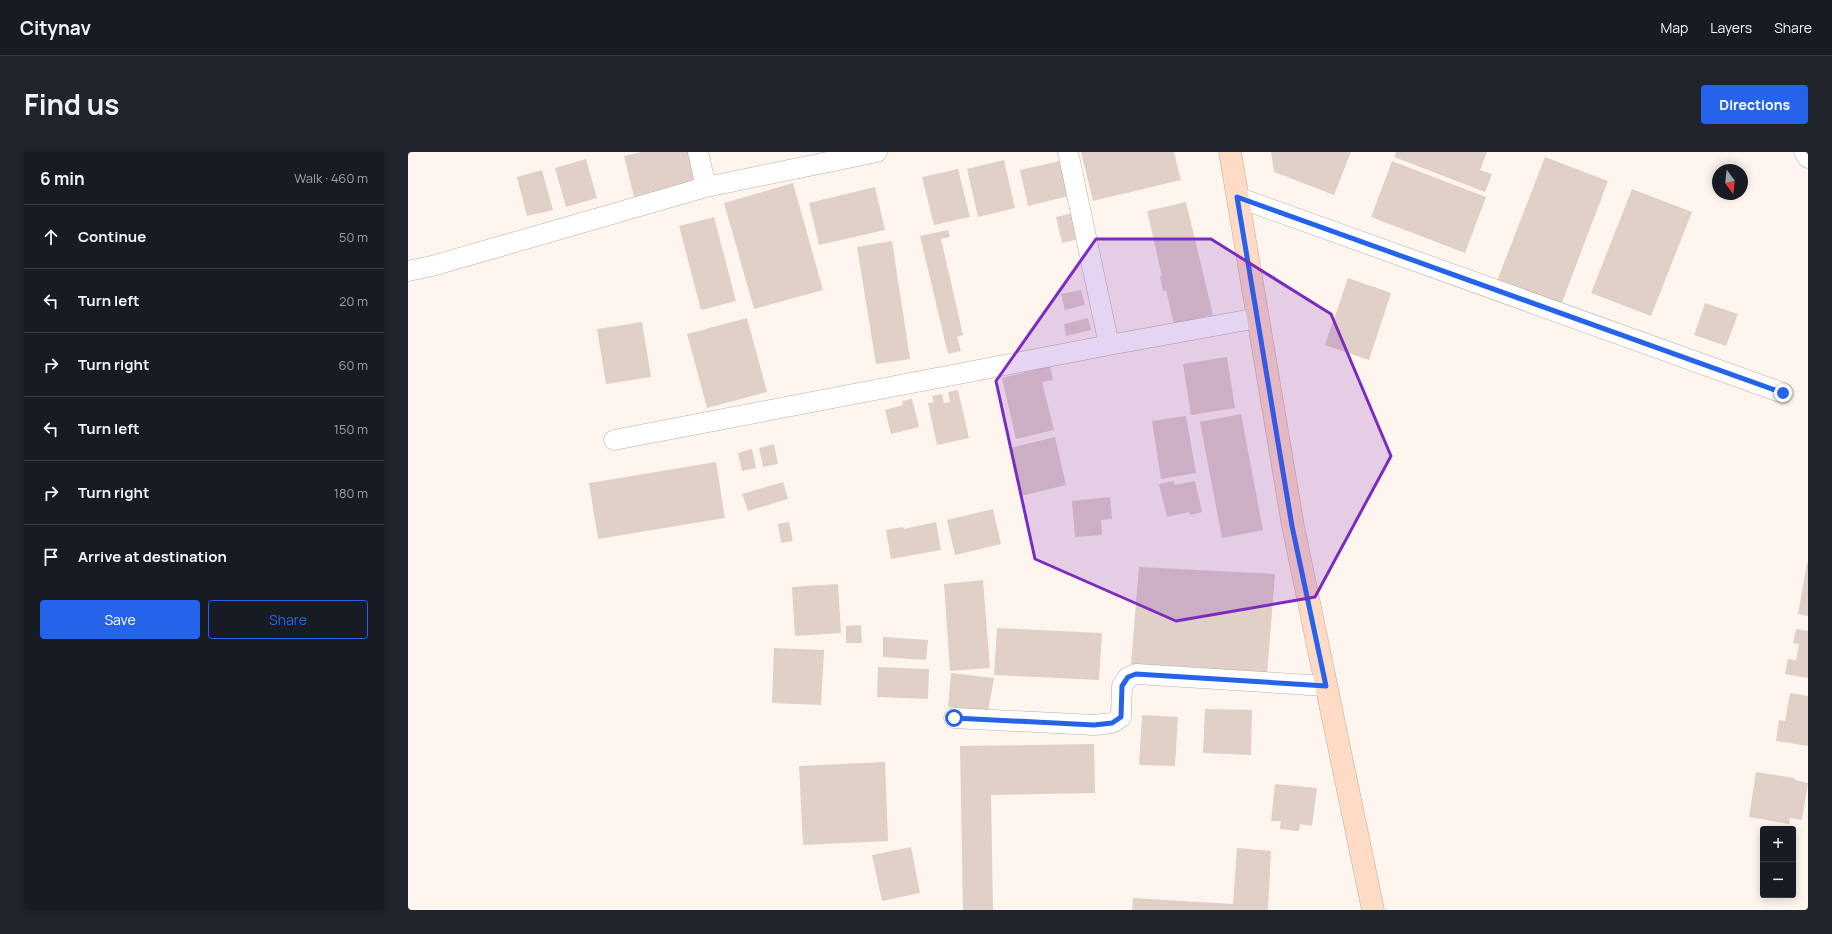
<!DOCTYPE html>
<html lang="en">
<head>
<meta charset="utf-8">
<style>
	body { margin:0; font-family:Manrope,sans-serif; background:#20242c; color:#f1f3f6 }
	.controls { position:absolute; right:12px; bottom:12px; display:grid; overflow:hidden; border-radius:4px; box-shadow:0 2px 10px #0003 }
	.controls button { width:36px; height:36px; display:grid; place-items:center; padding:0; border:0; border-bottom:1px solid #363941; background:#171b24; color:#f1f3f6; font:20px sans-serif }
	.compass { position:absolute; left:1304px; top:12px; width:36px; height:36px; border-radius:50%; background:#171b24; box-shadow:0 2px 10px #0003; rotate:165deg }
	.stop { position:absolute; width:12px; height:12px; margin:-9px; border:3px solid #2563eb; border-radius:50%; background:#fff }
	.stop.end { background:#2563eb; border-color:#fff; box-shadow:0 1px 4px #0008 }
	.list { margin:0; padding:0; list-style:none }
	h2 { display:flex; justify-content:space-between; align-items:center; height:52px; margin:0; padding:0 16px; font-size:17px }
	h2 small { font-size:13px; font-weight:400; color:#9ea1a6 }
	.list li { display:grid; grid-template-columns:26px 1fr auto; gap:12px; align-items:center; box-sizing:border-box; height:64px; padding:0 16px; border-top:1px solid #363941 }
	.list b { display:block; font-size:15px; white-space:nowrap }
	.list em { font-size:13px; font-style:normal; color:#9ea1a6 }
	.actions { display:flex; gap:8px; padding:12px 16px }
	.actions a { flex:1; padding:9px 0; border:1px solid #2563eb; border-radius:4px; text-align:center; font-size:14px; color:#2563eb }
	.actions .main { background:#2563eb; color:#fff }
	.icon { flex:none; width:22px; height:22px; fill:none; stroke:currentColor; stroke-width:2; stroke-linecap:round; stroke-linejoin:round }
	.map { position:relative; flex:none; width:1400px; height:758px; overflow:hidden; border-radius:4px }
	header { display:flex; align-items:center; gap:24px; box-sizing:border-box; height:56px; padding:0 20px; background:#171b24; border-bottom:1px solid #363941 }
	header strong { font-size:19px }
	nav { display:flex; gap:22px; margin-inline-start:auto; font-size:14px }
	.intro { display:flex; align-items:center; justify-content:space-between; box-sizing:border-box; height:96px; padding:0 24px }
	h1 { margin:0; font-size:28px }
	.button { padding:10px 18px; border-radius:4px; background:#2563eb; color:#fff; font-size:14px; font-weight:700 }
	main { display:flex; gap:24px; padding:0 24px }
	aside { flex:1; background:#171b24; border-radius:4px; box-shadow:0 2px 10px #0003 }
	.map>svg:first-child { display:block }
	.building { fill:#e0d0c7 }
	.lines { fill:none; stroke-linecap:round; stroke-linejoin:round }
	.street-casing { stroke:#bcaca3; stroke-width:21 }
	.secondary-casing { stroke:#bcaca3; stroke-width:23 }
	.street { stroke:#fff; stroke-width:20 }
	.secondary { stroke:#fddbc4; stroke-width:22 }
	.route { stroke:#2563eb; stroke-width:5 }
	.marked { fill:#7b2cbf; fill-opacity:0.2; stroke:#7b2cbf; stroke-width:3; stroke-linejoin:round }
</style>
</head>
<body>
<header>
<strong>Citynav</strong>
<nav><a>Map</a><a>Layers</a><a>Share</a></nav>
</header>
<div class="intro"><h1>Find us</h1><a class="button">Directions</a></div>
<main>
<aside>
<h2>6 min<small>Walk · 460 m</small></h2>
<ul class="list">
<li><svg class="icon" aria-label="ahead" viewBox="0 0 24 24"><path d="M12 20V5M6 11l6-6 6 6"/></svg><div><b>Continue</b></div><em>50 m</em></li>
<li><svg class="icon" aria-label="left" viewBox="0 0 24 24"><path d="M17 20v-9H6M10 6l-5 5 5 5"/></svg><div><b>Turn left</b></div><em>20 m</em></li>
<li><svg class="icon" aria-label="right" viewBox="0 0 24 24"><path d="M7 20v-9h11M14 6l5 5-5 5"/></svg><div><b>Turn right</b></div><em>60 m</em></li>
<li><svg class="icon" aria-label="left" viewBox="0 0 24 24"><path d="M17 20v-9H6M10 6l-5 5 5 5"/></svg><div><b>Turn left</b></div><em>150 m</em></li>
<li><svg class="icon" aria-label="right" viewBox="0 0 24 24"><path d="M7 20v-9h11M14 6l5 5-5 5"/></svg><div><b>Turn right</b></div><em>180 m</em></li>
<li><svg class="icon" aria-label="arrive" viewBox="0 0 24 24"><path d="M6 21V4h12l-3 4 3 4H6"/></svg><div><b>Arrive at destination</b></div></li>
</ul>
<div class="actions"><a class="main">Save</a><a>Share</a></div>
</aside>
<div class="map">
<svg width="1400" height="758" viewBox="0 0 1400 758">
	<rect width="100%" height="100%" fill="#fff5ef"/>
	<path class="building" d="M233,0H288L296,31L227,49L216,4Z
		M673,0H766L773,28L685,49Z
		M863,0H943L926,43L866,20Z
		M988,0H1079L1072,18L1084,22L1077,40L986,5Z
		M1137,5L1200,29L1153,153L1089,129Z
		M178,7L189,46L158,55L147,16Z
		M660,7L669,42L620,54L612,18Z
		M596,8L607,56L570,65L559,17Z
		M984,9L1078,45L1057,101L963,65Z
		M550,17L562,65L526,73L514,25Z
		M134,18L145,58L119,64L109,25Z
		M385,31L415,138L346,157L316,51Z
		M467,35L477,78L411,93L401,51Z
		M1224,37L1284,60L1243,164L1183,141Z
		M778,50L805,163L766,172L758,138L755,139L752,124H754L739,59Z
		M665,61L671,87L654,91L648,65Z
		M306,65L328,149L293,158L271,74Z
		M540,78L542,85L533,87L555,183L549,185L553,199L540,202L512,84Z
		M484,89L502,207L468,212L449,95Z
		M940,126L983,141L961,208L917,193Z
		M673,138L677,153L657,158L653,142Z
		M1297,151L1330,162L1318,194L1286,183Z
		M339,166L359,240L299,256L279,182Z
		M680,166L683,178L658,184L656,172Z
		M234,170L243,225L198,232L189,177Z
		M819,205L827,256L783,263L775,212Z
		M642,214L645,228L634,230L646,278L608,287L594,226Z
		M550,238L561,286L529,293L520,251L526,250L524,244L534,242L536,251L542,250L540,240Z
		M504,247L511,275L483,282L477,258L495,253L494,249Z
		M833,262L855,378L814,386L792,270Z
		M778,264L788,321L753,327L744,269Z
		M647,285L658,333L613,344L602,296Z
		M366,292L370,312L355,315L351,296Z
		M344,297L348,316L334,319L330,301Z
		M308,310L317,366L190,387L181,331Z
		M766,329L767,333L787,329L794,360L782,363L781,360L759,365L751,332Z
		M375,330L380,347L340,359L334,342Z
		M702,345L704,367L693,368L694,383L667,385L664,349Z
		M585,357L593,392L547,403L539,368Z
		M381,370L385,389L373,391L370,372Z
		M528,370L533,398L483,407L478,378L495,375L496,377Z
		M1399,411H1400V464L1390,462Z
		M731,415L867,422L859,523L723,512Z
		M575,428L582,516L542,519L536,432Z
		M430,432L433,481L387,484L384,435Z
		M453,473L454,491H438V474Z
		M589,476L694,481L691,528L586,523Z
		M1388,477L1400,479V526L1377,522L1380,507L1388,508L1391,492L1385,491Z
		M475,485L520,488L518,508L475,505Z
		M366,496L416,498L413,553L364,551Z
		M470,515L521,517L520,547L469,545Z
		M543,521L586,526L580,560L540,555Z
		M1382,541L1400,544V594L1368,589L1371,568L1377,569Z
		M797,557L844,558L843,603L795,601Z
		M734,563L770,565L767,614L731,613Z
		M686,592L687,641L583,643L585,758H555L552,594Z
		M477,610L480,689L395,693L391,614Z
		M1348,620L1387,626V628L1400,631L1394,668L1382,666L1381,672L1341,665Z
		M867,632L909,636L904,674L892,672L891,679L872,677L873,669H863Z
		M503,695L512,741L474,749L464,703Z
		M829,696L863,699L860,758H724L725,746L825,752Z"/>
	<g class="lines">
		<defs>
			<path id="street" d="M290,0L298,35
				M660,0L701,193
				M1396,0L1400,6
				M829,45L1375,241
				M0,119L24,114L298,35L469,0
				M206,288L701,193L850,166
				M546,566L686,573L704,571L713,565L714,534L720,525L728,522L918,534"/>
			<path id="secondary" d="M822,0L885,374L965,758"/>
		</defs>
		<use href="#street" class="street-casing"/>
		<use href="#secondary" class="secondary-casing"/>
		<use href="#street" class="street"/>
		<use href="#secondary" class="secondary"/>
	</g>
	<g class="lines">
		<path class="route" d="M546,566L686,573L704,571L713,565L714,534L720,525L728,522L918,534L884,374L829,45L1375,241"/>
	</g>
	<path class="marked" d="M688,87H803L923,162L983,304L907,445L768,469L627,407L588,229Z"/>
</svg>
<div class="controls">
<button>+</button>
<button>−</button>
</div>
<svg class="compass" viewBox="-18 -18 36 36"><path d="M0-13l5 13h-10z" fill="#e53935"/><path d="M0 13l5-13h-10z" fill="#9ea1a6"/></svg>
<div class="stop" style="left:546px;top:566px"></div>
<div class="stop end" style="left:1375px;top:241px"></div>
</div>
</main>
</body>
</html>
